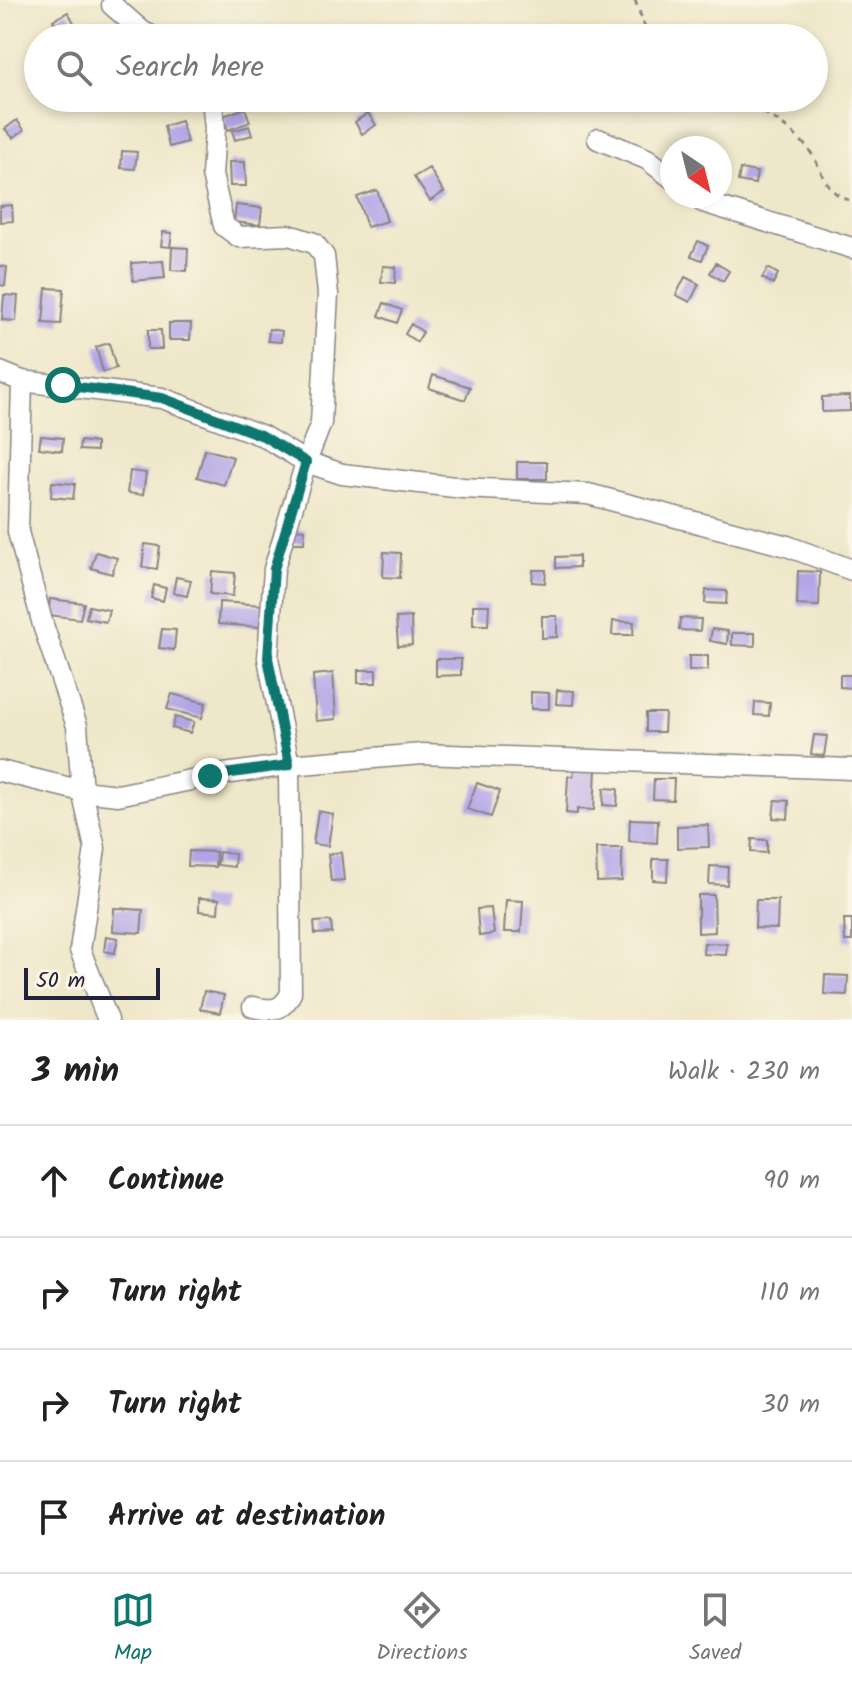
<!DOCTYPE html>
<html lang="en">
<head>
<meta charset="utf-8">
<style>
	body { margin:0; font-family:Kalam,sans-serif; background:#f2f2f2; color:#222 }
	.compass { position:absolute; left:660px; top:136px; width:72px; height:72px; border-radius:50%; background:#fff; box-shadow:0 4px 12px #0003; rotate:145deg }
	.scale { position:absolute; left:24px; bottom:20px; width:136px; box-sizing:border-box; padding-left:8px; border:4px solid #22223b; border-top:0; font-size:22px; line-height:28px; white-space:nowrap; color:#22223b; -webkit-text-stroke:6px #fcf5e5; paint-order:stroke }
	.stop { position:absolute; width:24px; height:24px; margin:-18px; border:6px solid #0f766e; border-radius:50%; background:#fff }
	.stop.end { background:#0f766e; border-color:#fff; box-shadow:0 2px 8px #0008 }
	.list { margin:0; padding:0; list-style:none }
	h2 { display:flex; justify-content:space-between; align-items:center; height:104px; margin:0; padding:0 32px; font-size:34px }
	h2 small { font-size:26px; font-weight:400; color:#767676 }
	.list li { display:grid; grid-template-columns:52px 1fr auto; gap:24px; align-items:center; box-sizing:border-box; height:112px; padding:0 32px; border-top:2px solid #e0e0e0 }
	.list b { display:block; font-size:30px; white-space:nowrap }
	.list em { font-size:26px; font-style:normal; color:#767676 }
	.icon { flex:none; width:44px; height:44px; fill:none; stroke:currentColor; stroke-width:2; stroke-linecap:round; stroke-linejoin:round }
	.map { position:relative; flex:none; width:852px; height:1020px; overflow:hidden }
	.search { position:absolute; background:#fff; box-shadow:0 4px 12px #0003; left:24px; right:24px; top:24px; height:88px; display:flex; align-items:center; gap:20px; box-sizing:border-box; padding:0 28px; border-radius:44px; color:#767676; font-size:30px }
	.sheet { height:552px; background:#fff }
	nav { display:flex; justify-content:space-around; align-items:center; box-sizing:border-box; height:112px; border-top:2px solid #e0e0e0; background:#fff; font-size:22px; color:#767676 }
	nav a { display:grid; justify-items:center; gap:4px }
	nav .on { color:#0f766e }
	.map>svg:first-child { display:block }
	.building { fill:#b1a4e7 }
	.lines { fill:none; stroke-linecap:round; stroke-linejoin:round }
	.minor-casing { stroke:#888482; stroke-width:23 }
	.path { stroke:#888482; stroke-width:3; stroke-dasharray:6 6; stroke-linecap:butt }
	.minor { stroke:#fff; stroke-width:20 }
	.route { stroke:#0f766e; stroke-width:10 }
</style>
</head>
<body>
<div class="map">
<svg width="852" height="1020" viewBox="0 0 852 1020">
	<rect width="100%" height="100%" fill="#fcf5e5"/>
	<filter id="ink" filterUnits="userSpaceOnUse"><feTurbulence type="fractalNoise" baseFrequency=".0125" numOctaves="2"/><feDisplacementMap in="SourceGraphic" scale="16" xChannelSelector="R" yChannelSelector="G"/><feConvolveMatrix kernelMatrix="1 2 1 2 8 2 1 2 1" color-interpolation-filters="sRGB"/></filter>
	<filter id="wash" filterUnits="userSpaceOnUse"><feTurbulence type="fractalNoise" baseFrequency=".006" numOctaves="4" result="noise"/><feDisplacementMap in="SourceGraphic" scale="32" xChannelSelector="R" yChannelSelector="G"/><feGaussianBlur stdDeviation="1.8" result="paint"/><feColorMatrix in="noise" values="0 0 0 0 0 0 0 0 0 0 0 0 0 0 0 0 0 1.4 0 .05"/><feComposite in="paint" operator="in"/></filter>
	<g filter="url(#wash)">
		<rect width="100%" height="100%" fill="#eee7c9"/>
		<g id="blocks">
			<path class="building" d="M68,12L77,28L62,36L53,20Z
				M417,98H439L440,106L418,108Z
				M245,108L250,122L228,130L223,116Z
				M368,113L376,125L362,134L355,122Z
				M17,120L24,130L13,138L5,129Z
				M181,121L187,142L169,147L164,126Z
				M249,126L252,135L235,140L232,131Z
				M122,151L137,152L135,169L121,168Z
				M229,162H245L246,186H230Z
				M429,168L444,192L430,201L414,177Z
				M740,169L757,172L755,184L738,181Z
				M377,190L387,221L367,227L357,197Z
				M12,205L13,221L0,222V206Z
				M236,205L262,208L260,225L234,222Z
				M163,232L172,233L170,247L161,246Z
				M698,241L708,246L702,260L691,256Z
				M172,247L188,248L187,271L171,270Z
				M163,261L165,278L133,281L132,263Z
				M716,263L729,271L723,281L710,273Z
				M0,266L7,267L5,286L0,285Z
				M383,266L396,267L395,283L381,282Z
				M768,268L778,274L773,284L762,278Z
				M685,277L699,284L690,302L676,295Z
				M46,288L64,289L61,324L43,323Z
				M4,295L18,296L16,321L2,320Z
				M384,303L402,310L397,323L379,316Z
				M169,323H191L190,340H169Z
				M411,324L423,332L417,342L405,334Z
				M269,329L282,331L281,342L268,341Z
				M148,330H161L162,349H148Z
				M109,343L116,368L103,372L96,347Z
				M433,375L470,387L465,400L429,388Z
				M850,396V411L822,412V397Z
				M41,436L63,438L62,451L39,448Z
				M80,441L96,443V451L79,450Z
				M205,449L233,457L224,485L197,477Z
				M517,462H547V479H517Z
				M130,471L146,473L143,495L127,493Z
				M52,482L75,484L73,499L51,497Z
				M293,529L305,530L304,543H292Z
				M145,544L160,546L157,569L142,567Z
				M96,552L117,558L112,574L91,568Z
				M384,552L401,553L400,578L383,577Z
				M579,556V567L556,568V557Z
				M533,570H546L545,583L532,582Z
				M212,571L235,573L233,596L210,594Z
				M798,571L820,572L819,606L797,605Z
				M176,577L191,580L187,596L173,593Z
				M154,585L166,588L163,601L151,598Z
				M706,590L727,591L726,604L705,603Z
				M50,599L84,603L80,619L48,615Z
				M219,602L263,605L261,627L218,624Z
				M473,605H489L488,625H473Z
				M89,606L109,610L106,622L86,618Z
				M542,616H557V637L542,638Z
				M411,617L412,645L398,646L396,618Z
				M680,618L701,619L700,631L679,630Z
				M613,621L634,622L633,635H612Z
				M162,629L176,630L174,650L159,648Z
				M712,629L728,631L727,644L710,641Z
				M732,633H755V646L732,645Z
				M689,656H708V670L689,671Z
				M436,659H461V675L436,676Z
				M358,670H376V683H358Z
				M333,673L336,719L316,721L313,675Z
				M840,675H852V688L840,687Z
				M557,690L574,691L573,705L556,704Z
				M531,692L549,693V709H531Z
				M172,694L206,703L202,718L167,709Z
				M755,702L770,703L769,716L754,715Z
				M646,713H665L664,732H646Z
				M175,717L194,722L190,733L172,728Z
				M814,735L827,736L824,756L811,754Z
				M574,769L596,770L594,810L577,809V814L566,813L568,776H573Z
				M654,779H674L673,800L653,799Z
				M477,783L500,791L491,817L467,809Z
				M604,788L618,789L617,806L603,805Z
				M775,800L789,801L788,819L773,818Z
				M318,811L333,814L328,846L313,844Z
				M630,819L658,820L657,843L629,841Z
				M708,825L709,847L677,848V826Z
				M752,839L767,840V853L751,852Z
				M596,848H622V881L597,882Z
				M189,851L216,852L215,867L188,866Z
				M219,852L235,854L234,867L217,865Z
				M341,852L344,880L331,881L328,854Z
				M653,859H668L667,881L653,880Z
				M710,866L728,867L727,885L709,884Z
				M698,895H714L715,932L698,933Z
				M199,898L219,899L218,913L199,911Z
				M506,900L523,901L521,932H504Z
				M756,900H778L777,929L755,928Z
				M114,908L143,910L141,933L113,931Z
				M491,908L494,934L479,936L477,909Z
				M844,919H852V941H845Z
				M331,921L332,933L315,934L314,922Z
				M106,936L118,938L115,953L104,951Z
				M704,943L727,944L726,955L703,954Z
				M825,975L848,976L847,995L824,994Z
				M204,991L224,995L220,1013L200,1009Z"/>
		</g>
	</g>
	<g filter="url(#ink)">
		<use href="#blocks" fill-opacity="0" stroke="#888482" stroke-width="2"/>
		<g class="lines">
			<defs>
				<path id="minor" d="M112,5L143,32L156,38
					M212,98L215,129L212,175L224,226L239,237L289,235L314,243L324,256L328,294L321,423L306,462L274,569L268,658L289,765L291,993C282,1012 271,1011 253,1007
					M598,139L647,159L672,178
					M695,196L703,202L852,248
					M0,372L22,381L162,398L263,436L306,462L342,474L463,488L588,494L787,546L852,570
					M22,381L18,532L43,625L77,726L82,791L95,848L80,950L108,1020
					M0,771L82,791L118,795L210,776L289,765L422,754L852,769"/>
			</defs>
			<use href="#minor" class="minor-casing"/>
			<path class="path" d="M635,0L646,30L653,38
				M730,98C757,105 786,125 805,145C823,164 820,192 852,201"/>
			<use href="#minor" class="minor"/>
		</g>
	</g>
	<g class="lines" filter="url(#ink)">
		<path class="route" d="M63,385L162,398L263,436L306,462L274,569L268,658L289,765L210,776"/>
	</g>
</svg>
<svg class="compass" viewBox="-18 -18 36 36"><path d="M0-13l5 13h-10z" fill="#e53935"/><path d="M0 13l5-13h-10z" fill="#767676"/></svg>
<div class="scale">50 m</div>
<div class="stop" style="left:63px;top:385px"></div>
<div class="stop end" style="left:210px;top:776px"></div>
<div class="search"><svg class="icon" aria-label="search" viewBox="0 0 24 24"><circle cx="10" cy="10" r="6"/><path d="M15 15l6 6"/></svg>Search here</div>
</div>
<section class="sheet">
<h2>3 min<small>Walk · 230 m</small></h2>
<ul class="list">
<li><svg class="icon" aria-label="ahead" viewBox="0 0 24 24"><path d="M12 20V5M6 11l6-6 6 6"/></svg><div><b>Continue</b></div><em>90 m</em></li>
<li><svg class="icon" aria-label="right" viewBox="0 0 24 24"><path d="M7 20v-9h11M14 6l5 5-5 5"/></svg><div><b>Turn right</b></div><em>110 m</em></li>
<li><svg class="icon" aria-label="right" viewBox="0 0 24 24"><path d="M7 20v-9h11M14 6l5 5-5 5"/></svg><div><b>Turn right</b></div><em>30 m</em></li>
<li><svg class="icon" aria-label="arrive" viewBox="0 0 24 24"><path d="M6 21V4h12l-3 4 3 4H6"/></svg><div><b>Arrive at destination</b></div></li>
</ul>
</section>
<nav>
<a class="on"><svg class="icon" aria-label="map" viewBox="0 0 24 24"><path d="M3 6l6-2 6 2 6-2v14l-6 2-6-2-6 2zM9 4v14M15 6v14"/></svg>Map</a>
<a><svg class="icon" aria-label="directions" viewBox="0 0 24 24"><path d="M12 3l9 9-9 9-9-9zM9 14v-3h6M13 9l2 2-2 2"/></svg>Directions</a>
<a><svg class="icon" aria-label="saved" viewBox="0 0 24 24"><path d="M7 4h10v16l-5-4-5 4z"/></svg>Saved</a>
</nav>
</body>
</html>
